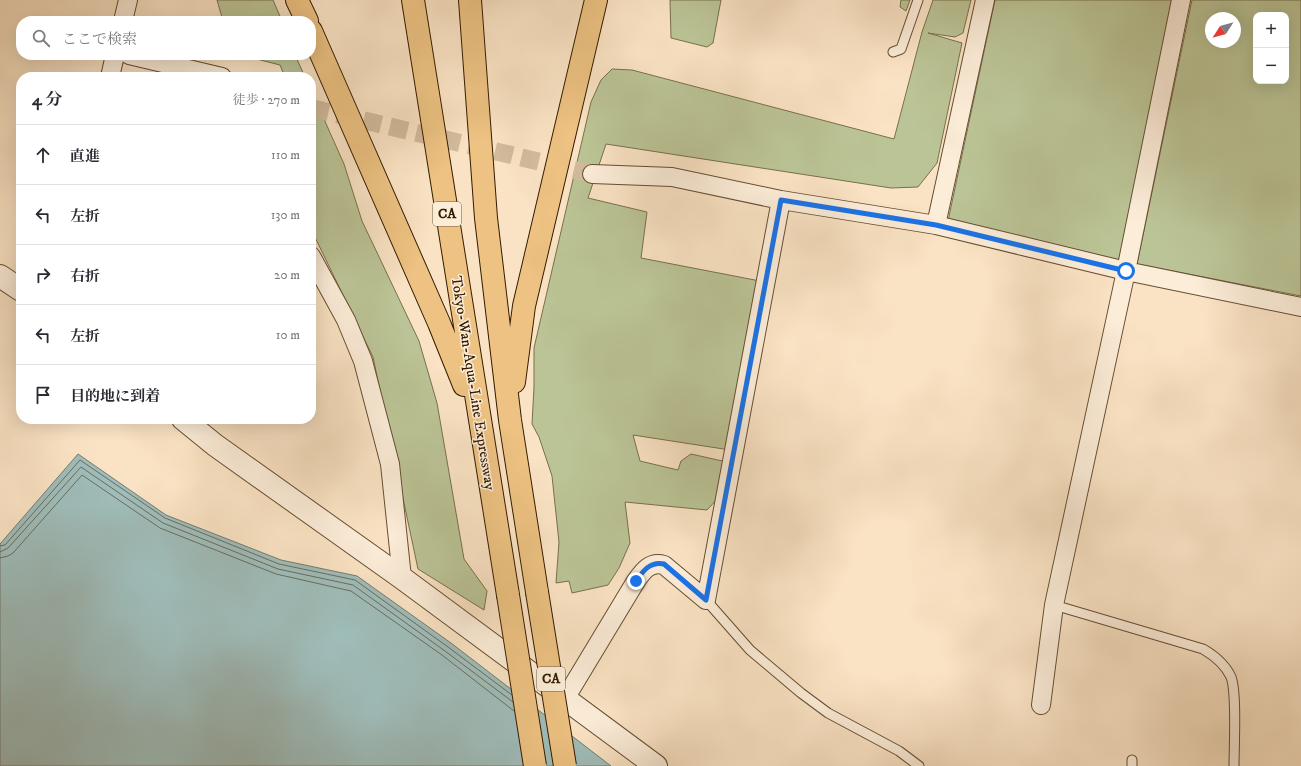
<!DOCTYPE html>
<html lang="ja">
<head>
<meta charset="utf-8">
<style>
	body { margin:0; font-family:"IM FELL DW Pica","Noto Serif JP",serif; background:#f7f7f7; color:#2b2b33 }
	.controls { position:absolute; right:12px; top:12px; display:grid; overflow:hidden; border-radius:8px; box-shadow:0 4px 16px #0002 }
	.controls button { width:36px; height:36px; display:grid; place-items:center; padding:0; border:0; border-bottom:1px solid #e1e1e2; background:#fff; color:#2b2b33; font:20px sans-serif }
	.compass { position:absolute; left:1205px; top:12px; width:36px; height:36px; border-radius:50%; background:#fff; box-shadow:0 4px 16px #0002; rotate:234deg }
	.stop { position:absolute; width:12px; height:12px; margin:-9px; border:3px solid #1a73e8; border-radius:50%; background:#fff }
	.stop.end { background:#1a73e8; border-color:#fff; box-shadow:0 1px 4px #0008 }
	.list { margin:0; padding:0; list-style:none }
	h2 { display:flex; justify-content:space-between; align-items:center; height:52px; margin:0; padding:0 16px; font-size:17px }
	h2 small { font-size:13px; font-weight:400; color:#7c7c81 }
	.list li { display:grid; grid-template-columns:26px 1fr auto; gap:12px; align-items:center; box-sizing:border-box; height:60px; padding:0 16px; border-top:1px solid #e1e1e2 }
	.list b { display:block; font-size:15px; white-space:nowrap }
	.list em { font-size:13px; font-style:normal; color:#7c7c81 }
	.icon { flex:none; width:22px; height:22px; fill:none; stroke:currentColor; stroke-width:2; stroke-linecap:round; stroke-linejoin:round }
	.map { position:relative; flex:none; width:1301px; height:766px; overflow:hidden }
	.search { position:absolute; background:#fff; box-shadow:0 4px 16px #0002; left:16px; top:16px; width:300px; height:44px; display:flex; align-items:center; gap:10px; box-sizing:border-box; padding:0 14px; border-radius:16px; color:#7c7c81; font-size:15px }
	.panel { position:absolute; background:#fff; box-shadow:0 4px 16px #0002; left:16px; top:72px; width:300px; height:352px; border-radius:16px }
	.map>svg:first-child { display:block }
	.green { fill:#bbc496; stroke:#78704b; fill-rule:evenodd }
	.water { fill:#9fbdba; stroke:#747c70 }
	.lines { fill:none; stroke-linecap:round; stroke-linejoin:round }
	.shore { stroke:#6a6c5d; stroke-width:1 }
	.minor-tunnel { stroke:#d2bb9d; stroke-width:18; stroke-dasharray:18 9; stroke-linecap:butt }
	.service-casing { stroke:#664d31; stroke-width:11 }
	.minor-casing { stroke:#664d31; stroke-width:20 }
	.tertiary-casing { stroke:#664d31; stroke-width:24 }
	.motorway-casing { stroke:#341b00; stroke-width:24 }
	.service { stroke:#fcedd9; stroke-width:9 }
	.minor { stroke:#fcedd9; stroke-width:18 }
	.tertiary { stroke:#fcedd9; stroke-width:22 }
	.motorway { stroke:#edc282; stroke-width:22 }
	.motorway-bridge-casing { stroke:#341b00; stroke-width:24; stroke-linecap:butt }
	.motorway-bridge { stroke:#edc282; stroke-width:22 }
	.route { stroke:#1a73e8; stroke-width:5 }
	.labels { text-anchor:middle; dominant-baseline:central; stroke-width:3; stroke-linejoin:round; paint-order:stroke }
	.shield { fill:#fcedd9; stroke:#705a41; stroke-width:1 }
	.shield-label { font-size:14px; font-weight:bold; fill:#341b00 }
	.street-label { font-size:15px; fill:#341b00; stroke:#fcedd9 }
</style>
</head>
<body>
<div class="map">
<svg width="1301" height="766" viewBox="0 0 1301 766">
	<rect width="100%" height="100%" fill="#fae3c4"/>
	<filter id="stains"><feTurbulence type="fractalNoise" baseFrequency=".005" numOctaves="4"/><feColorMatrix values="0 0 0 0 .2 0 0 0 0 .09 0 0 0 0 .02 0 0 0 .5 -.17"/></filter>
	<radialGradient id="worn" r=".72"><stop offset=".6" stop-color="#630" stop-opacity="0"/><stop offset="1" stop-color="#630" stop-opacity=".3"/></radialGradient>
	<path class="green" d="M217,0H273L282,21H223Z
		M670,0H721L713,43L707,47L671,38Z
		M901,0H910L906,11L900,7Z
		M933,0H971L963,33L955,37L928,33L962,43L937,163L918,187L891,188L606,144L588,198L647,212L641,258L760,281L730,450L633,435L640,461L678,470L681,461L691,454L727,462L720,496L707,510L625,502L630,543L619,568L608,585L572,593L569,581L556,583L559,542L552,476L539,437L532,424L534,387V348L591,102L601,80L612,69L632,70L894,139L922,32Z
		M995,0H1175L1121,262L948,221Z
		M1192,0H1301V296L1137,264ZM1256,15H1286V81H1256ZM1211,18H1235V42H1211Z
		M241,55H295L305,77H285L280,65Z
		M311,90L344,164L362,221L419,341L437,403L464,559L487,591L484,610L418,569L373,357L311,229Z"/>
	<path class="water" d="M78,454L166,515L281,560L357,576L451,643L611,766H0V544Z"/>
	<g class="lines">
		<path class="shore" d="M0,546L5,545L80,460L165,518L279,564L355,580L448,647L512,695
			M0,552L8,548L81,467L163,523L278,569L353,585L445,651L513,702
			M0,558L8,556L13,553L82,475L160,528L276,574L351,591L442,655L514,711"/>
		<path class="minor-tunnel" d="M311,108L592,174"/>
		<defs>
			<path id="service" d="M893,52L901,49L918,0
				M706,600L750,650L801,693L828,713L899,751L919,766
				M1054,605L1203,649C1215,656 1225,664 1231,677C1237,692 1234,747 1234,766
				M1132,760V766"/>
			<path id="minor" d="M123,21L128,0
				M129,55L222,77
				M110,77L115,55
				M592,174L672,177L781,200L936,225L1126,271L1301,307
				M936,225L985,0
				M311,256L346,320L363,361L390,464L402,578
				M706,600L781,200
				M566,697L636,581C643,571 650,561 664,565L706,600
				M1041,705L1054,605L1126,271L1181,0"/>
			<path id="tertiary" d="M0,276L21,290
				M183,419L215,445L402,578L656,766"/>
			<path id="motorway" d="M297,0L307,21
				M413,0L508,595
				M470,0L486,218L510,420L537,592
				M311,31L439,323L464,385
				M514,382L524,306L596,0"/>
		</defs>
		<use href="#service" class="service-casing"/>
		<use href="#minor" class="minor-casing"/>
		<use href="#tertiary" class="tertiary-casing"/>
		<use href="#motorway" class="motorway-casing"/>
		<use href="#service" class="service"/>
		<use href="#minor" class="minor"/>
		<use href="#tertiary" class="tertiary"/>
		<use href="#motorway" class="motorway"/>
		<defs>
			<path id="motorway-bridge" d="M537,592L565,766
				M508,595L535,766"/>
		</defs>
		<use href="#motorway-bridge" class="motorway-bridge-casing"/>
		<use href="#motorway-bridge" class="motorway-bridge"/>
	</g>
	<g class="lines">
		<path class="route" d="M636,581C643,571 650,561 664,564L706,600L781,200L936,225L1126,271"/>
	</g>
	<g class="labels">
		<g class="shield">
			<rect x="433" y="202" width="28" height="24" rx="3"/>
			<rect x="537" y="667" width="28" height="24" rx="3"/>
		</g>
		<g class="shield-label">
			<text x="447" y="214">CA</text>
			<text x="551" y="679">CA</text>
		</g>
		<g class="street-label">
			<text transform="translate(473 383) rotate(81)">Tokyo-Wan-Aqua-Line Expressway</text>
		</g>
	</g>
	<rect width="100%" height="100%" filter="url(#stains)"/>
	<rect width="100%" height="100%" fill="url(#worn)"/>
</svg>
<div class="controls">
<button>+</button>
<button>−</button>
</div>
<svg class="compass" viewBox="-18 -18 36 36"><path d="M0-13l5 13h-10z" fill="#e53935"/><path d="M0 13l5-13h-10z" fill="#7c7c81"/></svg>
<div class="stop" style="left:1126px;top:271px"></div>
<div class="stop end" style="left:636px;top:581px"></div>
<div class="search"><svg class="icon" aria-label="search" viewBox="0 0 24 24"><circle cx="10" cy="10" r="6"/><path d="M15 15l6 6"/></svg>ここで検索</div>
<section class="panel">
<h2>4 分<small>徒歩 · 270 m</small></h2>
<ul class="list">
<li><svg class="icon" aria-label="ahead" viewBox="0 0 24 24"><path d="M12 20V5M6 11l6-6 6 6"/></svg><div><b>直進</b></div><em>110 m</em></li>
<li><svg class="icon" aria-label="left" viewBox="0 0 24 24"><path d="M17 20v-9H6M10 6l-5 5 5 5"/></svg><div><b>左折</b></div><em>130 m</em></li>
<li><svg class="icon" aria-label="right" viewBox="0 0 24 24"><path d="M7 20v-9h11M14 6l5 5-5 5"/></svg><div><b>右折</b></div><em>20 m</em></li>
<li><svg class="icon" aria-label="left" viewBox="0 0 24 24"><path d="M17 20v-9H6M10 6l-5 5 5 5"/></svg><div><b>左折</b></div><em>10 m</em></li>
<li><svg class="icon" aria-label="arrive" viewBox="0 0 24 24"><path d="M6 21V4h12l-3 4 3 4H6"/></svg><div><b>目的地に到着</b></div></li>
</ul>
</section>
</div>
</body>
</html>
